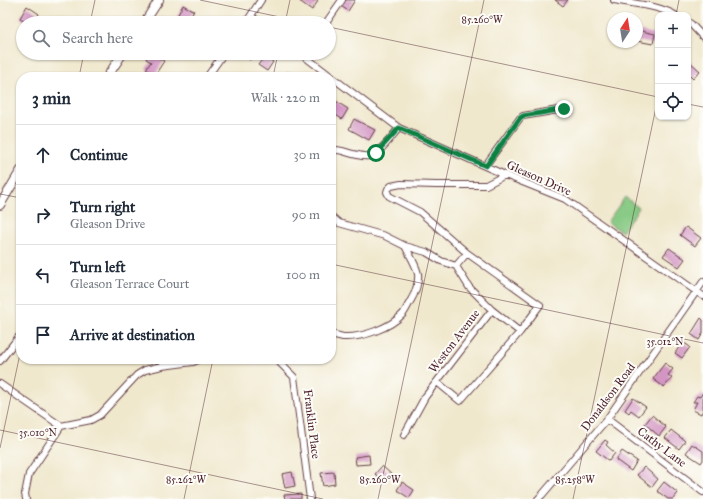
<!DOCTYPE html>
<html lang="en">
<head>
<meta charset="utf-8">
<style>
	body { margin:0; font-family:"IM FELL Great Primer",serif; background:#f2f2f3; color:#1f2937 }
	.controls { position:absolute; right:12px; top:12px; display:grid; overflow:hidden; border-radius:8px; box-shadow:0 1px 3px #0004 }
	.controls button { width:36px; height:36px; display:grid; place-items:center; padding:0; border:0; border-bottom:1px solid #e0e1e3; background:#fff; color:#1f2937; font:20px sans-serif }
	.compass { position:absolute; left:607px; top:12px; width:36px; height:36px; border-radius:50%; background:#fff; box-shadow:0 1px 3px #0004; rotate:12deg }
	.stop { position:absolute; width:12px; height:12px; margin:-9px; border:3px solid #0b8043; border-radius:50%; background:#fff }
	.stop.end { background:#0b8043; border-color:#fff; box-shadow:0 1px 4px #0008 }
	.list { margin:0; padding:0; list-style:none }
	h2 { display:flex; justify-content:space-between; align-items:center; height:52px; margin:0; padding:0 16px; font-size:17px }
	h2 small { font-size:13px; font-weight:400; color:#747a83 }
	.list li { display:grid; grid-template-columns:26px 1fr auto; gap:12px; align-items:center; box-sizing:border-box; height:60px; padding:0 16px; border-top:1px solid #e0e1e3 }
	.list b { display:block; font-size:15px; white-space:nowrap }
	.list p { margin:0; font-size:13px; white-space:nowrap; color:#747a83 }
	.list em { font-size:13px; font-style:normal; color:#747a83 }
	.icon { flex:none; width:22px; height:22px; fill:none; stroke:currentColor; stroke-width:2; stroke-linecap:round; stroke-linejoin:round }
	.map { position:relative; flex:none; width:703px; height:499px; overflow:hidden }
	.search { position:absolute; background:#fff; box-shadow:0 1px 3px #0004; left:16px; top:16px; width:320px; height:44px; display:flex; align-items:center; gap:10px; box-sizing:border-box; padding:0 14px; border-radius:22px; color:#747a83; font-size:15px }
	.panel { position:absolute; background:#fff; box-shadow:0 1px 3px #0004; left:16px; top:72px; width:320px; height:292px; border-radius:16px }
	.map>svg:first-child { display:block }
	.green { fill:#86c983; stroke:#687457 }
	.building { fill:#d396c4 }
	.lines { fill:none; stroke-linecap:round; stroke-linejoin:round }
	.minor-casing { stroke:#633d43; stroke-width:8 }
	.tertiary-casing { stroke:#633d43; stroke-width:10 }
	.minor { stroke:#fff; stroke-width:6 }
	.tertiary { stroke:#fff; stroke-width:8 }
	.route { stroke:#0b8043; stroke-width:5 }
	.ticks { fill:none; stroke:#4a1f2b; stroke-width:1; stroke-opacity:0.45 }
	.labels { text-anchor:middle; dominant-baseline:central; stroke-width:4; stroke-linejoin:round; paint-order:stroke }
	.street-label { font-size:12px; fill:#4a1f2b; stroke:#fdfcf7 }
	.ticks-label { font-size:10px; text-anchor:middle; fill:#4a1f2b; stroke:#fdfcf7; stroke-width:4; stroke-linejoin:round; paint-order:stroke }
</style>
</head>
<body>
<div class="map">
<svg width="703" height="499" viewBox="0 0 703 499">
	<rect width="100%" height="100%" fill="#fdfcf7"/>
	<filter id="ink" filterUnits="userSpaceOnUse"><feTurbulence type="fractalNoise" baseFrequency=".025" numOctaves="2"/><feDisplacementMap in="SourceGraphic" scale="8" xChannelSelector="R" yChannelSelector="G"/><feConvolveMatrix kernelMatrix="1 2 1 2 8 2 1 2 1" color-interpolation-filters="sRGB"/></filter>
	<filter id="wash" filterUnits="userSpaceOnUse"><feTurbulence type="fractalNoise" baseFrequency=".012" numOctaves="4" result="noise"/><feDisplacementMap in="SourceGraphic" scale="16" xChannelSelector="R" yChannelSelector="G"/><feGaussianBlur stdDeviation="0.9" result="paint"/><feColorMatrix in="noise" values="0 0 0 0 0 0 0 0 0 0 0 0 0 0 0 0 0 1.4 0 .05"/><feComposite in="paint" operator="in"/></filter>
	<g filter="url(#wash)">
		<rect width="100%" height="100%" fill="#f0e8cd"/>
		<path class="green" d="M625,197L639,208L622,232L607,222Z"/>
		<g id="blocks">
			<path class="building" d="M298,0H317L318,1L312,10Z
				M345,0H355L348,11L341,6Z
				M555,0H568L563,6Z
				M183,5L194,11L187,23H176L174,22Z
				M27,6L39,14L34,23H28L20,18Z
				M637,30L655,34L653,44L637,41Z
				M149,53H151L164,61L155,75L146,69L151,62L146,59Z
				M242,53H255L250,60L241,54Z
				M265,56L273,62L267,71L258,65Z
				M690,62L700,71L693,79L688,74V64Z
				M287,72L297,77H285Z
				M331,98L348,109L342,119L331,112Z
				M354,119L375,130L369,140L349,129Z
				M686,227L701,238L695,246L680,235Z
				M669,248L685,259L679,267L663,256Z
				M701,318L703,320V333L699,340L691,334Z
				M683,342L690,347L682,358L675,353Z
				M665,363L673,369L668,375L672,378L664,387L653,379Z
				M703,392V410L701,414L693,410L697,402H693L697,396L700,397Z
				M633,398L646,407L639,416L631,410L629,413L625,410Z
				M652,415L666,427L659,436L645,424Z
				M671,430L685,441L679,449L665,438Z
				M605,440L608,442L606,445L615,453L609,461L596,451Z
				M692,444L703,451V460L701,463L686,453Z
				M622,451L637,461L631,471L616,460Z
				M369,455L370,464L356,465L355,457Z
				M382,466L392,475L385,483L375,474Z
				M644,467L658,479L652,487L637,475Z
				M292,472L295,486L285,488L282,474Z
				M334,472L335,484L323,486L321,473Z
				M402,482L414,490L409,498L397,490Z
				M664,482L678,493L673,499H668L657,491Z
				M301,494V499H285L284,495Z"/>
		</g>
	</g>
	<g filter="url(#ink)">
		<use href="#blocks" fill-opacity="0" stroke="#633d43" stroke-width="1"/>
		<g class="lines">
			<defs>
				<path id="minor" d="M614,0C634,4 657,5 675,15
					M251,16L260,23
					M688,22L691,24L703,37
					M246,23L261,0
					M326,23L342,0
					M300,53L399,128L505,175L565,199L703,296
					M207,77L224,53
					M331,150C339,149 345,152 353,154C358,155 364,157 369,156C379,155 392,136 399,128
					M485,166L520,118L523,116L564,109
					M331,216L339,223L385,236L405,246L426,252L441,261L456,266L467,253
					M492,310L520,332L540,305L467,253L420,212L389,196L387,192L388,189L391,186L401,184L436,185H486L505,175
					M331,334C335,335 339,336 343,337C362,338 390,328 403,314C406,310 408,305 411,300C415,294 419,282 418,274C416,264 409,254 405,246
					M276,359L294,377L310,499
					M0,361L21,334
					M437,382L460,401L520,332
					M0,384L61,426
					M607,419L703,492
					M404,435L425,397L492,310L469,287L456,266
					M26,499L25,494L29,474L61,426L91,420L100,415L137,375L145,370L162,366L193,362L200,359
					M538,499L542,495L607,419L703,282"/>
				<path id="tertiary" d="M144,23L159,0
					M107,77L123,53
					M0,205L21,170"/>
			</defs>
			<use href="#minor" class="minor-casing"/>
			<use href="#tertiary" class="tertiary-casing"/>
			<use href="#minor" class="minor"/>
			<use href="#tertiary" class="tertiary"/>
		</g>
	</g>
	<g class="lines" filter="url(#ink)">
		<path class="route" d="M376,153L399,128L486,166L520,118L523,116L564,109"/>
	</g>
	<path class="ticks" d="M200,0L308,23M676,15L679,0M90,23L95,0M285,23L290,0M329,27L658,97M79,77L84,53M273,77L278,53M688,104L703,107M0,194L21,198M331,264L703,343M0,430L323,499M0,448L21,349M184,499L213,359M378,499L484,0M573,499L658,98"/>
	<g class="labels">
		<g class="street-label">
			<text transform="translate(539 178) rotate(24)">Gleason Drive</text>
			<text transform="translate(454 341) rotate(-53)">Weston Avenue</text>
			<text transform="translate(608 397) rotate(-53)">Donaldson Road</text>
			<text transform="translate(312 424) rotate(83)">Franklin Place</text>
			<text transform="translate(662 447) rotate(37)">Cathy Lane</text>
		</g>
	</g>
	<g class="ticks-label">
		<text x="482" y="23">85.260°W</text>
		<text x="665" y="345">35.012°N</text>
		<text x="38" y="436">35.010°N</text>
		<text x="186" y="483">85.262°W</text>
		<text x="380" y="483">85.260°W</text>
		<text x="575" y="483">85.258°W</text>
	</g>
</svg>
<div class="controls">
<button>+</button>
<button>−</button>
<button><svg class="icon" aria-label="locate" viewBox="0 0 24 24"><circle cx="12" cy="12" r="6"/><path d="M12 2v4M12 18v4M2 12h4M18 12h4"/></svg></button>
</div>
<svg class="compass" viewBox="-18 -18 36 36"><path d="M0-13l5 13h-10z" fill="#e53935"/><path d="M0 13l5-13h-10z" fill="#747a83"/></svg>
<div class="stop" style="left:376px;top:153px"></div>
<div class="stop end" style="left:564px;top:109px"></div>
<div class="search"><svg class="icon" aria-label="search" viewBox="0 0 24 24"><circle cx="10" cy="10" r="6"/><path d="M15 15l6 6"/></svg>Search here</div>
<section class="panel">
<h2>3 min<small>Walk · 220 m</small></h2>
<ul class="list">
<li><svg class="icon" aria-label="ahead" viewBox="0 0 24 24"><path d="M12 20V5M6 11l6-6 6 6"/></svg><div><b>Continue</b></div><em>30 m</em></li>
<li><svg class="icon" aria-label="right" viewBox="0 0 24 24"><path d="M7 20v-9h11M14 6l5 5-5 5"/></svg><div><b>Turn right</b><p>Gleason Drive</p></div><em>90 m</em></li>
<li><svg class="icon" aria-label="left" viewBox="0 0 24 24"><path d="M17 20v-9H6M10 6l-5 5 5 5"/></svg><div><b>Turn left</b><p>Gleason Terrace Court</p></div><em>100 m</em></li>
<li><svg class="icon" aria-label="arrive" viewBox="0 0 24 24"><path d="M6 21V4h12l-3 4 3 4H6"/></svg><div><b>Arrive at destination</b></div></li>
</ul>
</section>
</div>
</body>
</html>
